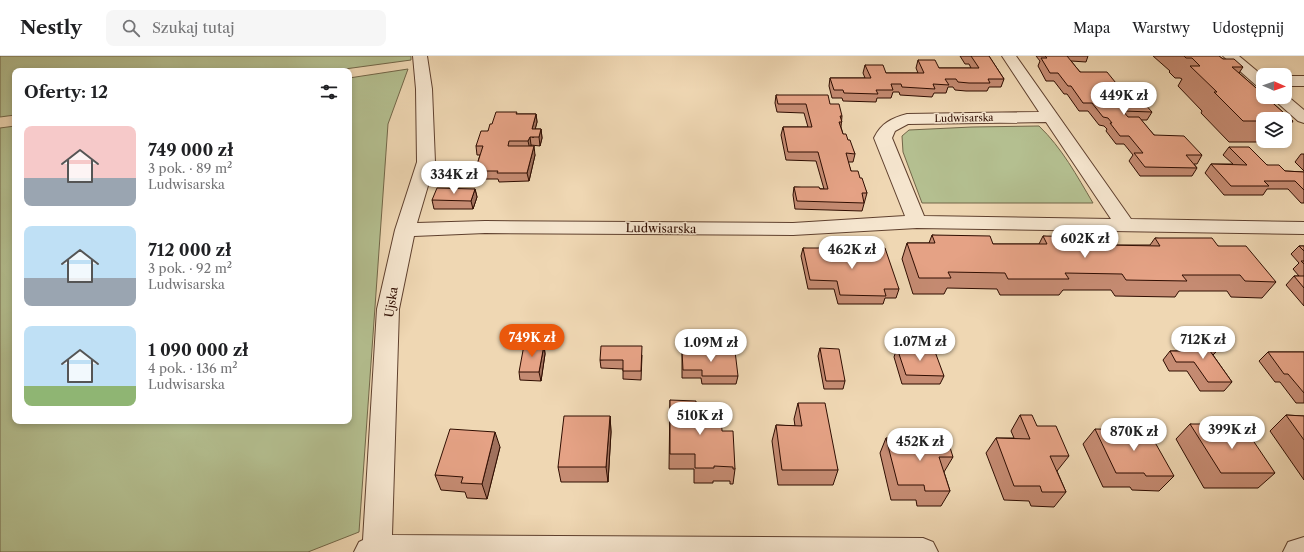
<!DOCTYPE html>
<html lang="pl">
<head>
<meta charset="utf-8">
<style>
  :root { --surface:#fff; --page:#f6f6f6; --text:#202124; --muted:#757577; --line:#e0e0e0; --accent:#ea580c }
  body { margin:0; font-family:"Libre Caslon Text",serif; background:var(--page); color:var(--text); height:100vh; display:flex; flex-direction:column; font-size:15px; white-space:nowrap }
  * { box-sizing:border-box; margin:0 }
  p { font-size:13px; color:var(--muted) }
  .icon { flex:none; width:22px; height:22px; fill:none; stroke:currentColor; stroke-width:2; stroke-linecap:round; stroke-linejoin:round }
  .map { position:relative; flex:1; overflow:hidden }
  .drawer { position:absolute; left:12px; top:12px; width:340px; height:356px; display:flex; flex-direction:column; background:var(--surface); border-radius:8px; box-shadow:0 2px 6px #0003 }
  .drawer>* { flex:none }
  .needle { width:26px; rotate:92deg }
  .buttons { position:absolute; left:1256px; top:12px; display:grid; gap:8px }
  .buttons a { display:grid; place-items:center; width:36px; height:36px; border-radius:8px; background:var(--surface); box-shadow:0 2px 6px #0003; font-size:20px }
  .price { position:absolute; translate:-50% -34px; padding:0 9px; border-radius:14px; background:#fff; color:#222; font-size:13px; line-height:26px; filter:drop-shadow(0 1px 2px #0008) }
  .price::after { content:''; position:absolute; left:50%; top:24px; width:12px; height:9px; margin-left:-6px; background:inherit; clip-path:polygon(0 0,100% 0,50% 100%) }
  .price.current { background:var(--accent); color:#fff }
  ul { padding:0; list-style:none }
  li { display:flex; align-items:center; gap:12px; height:100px; padding:0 12px }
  li span { display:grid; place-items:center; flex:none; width:112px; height:80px; border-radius:8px; color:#555 }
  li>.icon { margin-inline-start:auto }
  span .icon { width:48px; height:48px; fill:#fffc; stroke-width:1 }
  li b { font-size:17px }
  h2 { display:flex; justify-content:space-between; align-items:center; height:48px; padding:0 12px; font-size:17px }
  header { display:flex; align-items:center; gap:24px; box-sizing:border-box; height:56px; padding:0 20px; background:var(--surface); border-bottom:1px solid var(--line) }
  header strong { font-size:19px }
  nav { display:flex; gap:22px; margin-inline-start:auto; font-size:14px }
  .search { width:280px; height:36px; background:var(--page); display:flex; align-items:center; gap:10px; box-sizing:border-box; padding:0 14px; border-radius:8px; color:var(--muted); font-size:15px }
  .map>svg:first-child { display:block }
</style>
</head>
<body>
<header>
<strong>Nestly</strong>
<div class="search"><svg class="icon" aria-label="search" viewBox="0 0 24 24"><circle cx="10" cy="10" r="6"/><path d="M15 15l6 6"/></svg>Szukaj tutaj</div>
<nav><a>Mapa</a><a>Warstwy</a><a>Udostępnij</a></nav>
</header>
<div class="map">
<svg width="1304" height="496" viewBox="0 0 1304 496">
  <rect width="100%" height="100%" fill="#efd7b3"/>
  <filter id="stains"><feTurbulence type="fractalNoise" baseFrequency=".005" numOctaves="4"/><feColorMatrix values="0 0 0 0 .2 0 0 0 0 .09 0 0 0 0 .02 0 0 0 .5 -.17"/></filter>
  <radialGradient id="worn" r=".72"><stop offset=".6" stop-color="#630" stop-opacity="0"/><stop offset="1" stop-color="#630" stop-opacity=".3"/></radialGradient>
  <!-- green -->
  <g fill="#b4bf90" stroke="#726648">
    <polygon points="0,0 411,0 411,4 330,15 15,15 15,59 0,61"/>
    <polygon points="408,13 388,68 359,476 308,496 0,496 0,72 15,70 15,365 349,365 349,22"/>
    <path d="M1039,70C1062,92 1077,120 1093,147H922L903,96L902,80L909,74L972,71Z"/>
  </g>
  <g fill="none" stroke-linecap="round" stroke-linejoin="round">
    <defs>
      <g id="street">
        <path d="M413,0H427L432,33L435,106L417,167L485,165L793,167L905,160L874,82C881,67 892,62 907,58L1039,56L1002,0H1016L1131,163L1304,166V178L917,172L793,179L485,177L414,180L399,253L392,479L923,482L933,486L938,496H354L359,486L363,484L377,253L395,174L417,106L416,33ZM1046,66L1111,163L924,160L892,82L895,75L908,68Z"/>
        <polygon points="1223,0 1239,0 1263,20 1263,33 1258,31"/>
        <rect x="1285" y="20" width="19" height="10"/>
        <polygon points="1285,38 1304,54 1304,67 1298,65 1271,41 1285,41"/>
        <polygon points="1304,481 1304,496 1283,496 1288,486"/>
      </g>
    </defs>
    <!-- street casing -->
    <use href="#street" stroke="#5f402e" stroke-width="2"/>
    <!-- street -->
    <use href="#street" fill="#f5e5ce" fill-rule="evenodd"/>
  </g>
  <!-- wall -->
  <g fill="#c58b72" stroke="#2f0d01">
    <polygon points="960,0 989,0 1004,23 1001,31 989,31 987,35 966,35 955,34 953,31 948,31 946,37 934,37 932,41 900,39 899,36 893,36 891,42 877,42 876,46 843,45 842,42 832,42 829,30 830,22 865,22 863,17 865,9 886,17 918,17 916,12 918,4 939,12 971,12 969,8 965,8"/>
    <polygon points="1036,0 1088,0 1086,6 1071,5 1080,16 1120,32 1116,40 1109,39 1115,46 1152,56 1147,64 1141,64 1154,79 1202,99 1197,108 1194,108 1197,112 1192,120 1140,120 1129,105 1133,99 1124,88 1116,88 1106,75 1107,73 1104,70 1099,69 1088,55 1079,55 1067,38 1064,38 1054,25 1046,25 1038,10 1040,5"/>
    <polygon points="1153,0 1219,0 1223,3 1243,11 1239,17 1293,65 1285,77 1285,63 1263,63 1263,85 1279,85 1278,86 1229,86 1201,57 1202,55 1178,30 1182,23 1180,22 1175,22 1169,16 1170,15"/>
    <polygon points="776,39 830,48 842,60 841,71 843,78 848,84 855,98 853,106 848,106 851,115 860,122 867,137 862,155 795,153 793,139 794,131 824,133 816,105 786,104 781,79 783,71 808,71 804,57 777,56 775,47"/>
    <polygon points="517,58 536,58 537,66 535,73 541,73 542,82 540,90 531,89 531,90 535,99 529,125 499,126 498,123 477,123 475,115 480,99 477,99 476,90 488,75 492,68"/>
    <polygon points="1229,91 1267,109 1285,115 1304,116 1304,147 1301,147 1288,133 1267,133 1263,139 1224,139 1205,117 1211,108 1233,108 1223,99"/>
    <polygon points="1301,98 1304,98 1304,115 1295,106"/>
    <polygon points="475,133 477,141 473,153 434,153 432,144"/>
    <polygon points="932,179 993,188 1039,188 1043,180 1105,189 1150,189 1155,182 1218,190 1276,226 1262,242 1231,241 1227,235 1179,235 1175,241 1115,240 1111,234 1063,234 1059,239 1000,239 997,233 947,232 944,238 913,238 902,203 907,187 929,187"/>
    <polygon points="1299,190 1304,190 1304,250 1286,229 1294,220 1299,220 1293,213 1299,207 1291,198"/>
    <polygon points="803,192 850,199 864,199 866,192 899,233 896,242 885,242 883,248 838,248 834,233 808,233 801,200"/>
    <polygon points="1185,283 1216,296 1213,299 1232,326 1224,335 1200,335 1187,315 1169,315 1163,304 1170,295 1181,295 1178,291"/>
    <polygon points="544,289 545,298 541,325 520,324 519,316"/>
    <polygon points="820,292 845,325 843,333 824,333 818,300"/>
    <polygon points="897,292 944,320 940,328 902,328 894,301"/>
    <polygon points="682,295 738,320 736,328 702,328 701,322 682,322"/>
    <polygon points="1268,296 1304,296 1304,347 1296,347 1280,326 1275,326 1259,305"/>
    <polygon points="642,299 641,324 623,323 623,313 601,312 600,304"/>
    <polygon points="670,344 696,356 722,375 735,413 733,428 730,428 730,425 713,425 713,427 694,427 694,413 669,413"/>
    <polygon points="798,347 838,414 833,429 778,429 772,385 776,369 795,370 794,363"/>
    <polygon points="1020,359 1037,370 1069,400 1057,415 1066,436 1054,451 1031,450 1029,445 1004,444 986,397 996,382 1014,382 1011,375"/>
    <polygon points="1286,359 1304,360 1304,424 1270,375"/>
    <polygon points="610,360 611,376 608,426 561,426 558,411"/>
    <polygon points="1190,368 1233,377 1275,417 1258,432 1204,432 1176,383"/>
    <polygon points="1095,373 1174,420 1159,435 1132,434 1130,431 1103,431 1083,388"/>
    <polygon points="886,382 953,401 944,416 950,435 941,450 917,450 916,444 891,444 880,397"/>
    <polygon points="500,391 487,443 467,442 465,436 441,434 435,419"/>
  </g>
  <!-- shaded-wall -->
  <g fill="#a0715d" stroke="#2f0d01">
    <polygon points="536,58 537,66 533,82 532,73"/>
    <polygon points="541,73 542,82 540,90 539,81"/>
    <polygon points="530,81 531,89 530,94 528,85"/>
    <polygon points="534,90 535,99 529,125 527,117"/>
    <polygon points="475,133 477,141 473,153 471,145"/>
    <polygon points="544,289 545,298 541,325 539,316"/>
    <polygon points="610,360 611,376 608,426 606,411"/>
    <polygon points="495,376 500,391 487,443 482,428"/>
  </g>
  <!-- building -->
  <g fill="#e5a285" stroke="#2f0d01">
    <polygon points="971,0 989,0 1004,23 988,23 990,27 969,27 958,26 956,23 945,23 949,29 933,28 935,33 902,31 901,28 891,28 893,34 876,34 878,38 844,37 843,34 834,34 830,22 871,22 865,9 883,9 886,17 924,17 918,4 935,4 939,12 979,12"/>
    <polygon points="1045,0 1067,0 1080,16 1107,16 1120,32 1102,31 1115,46 1143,46 1152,56 1123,55 1128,61 1139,61 1154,79 1184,80 1202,99 1186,99 1197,112 1145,111 1134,97 1143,97 1129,80 1120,80 1110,67 1112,67 1108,62 1103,61 1092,47 1083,47 1071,30 1068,30 1058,17 1050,17 1041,2 1047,2"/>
    <polygon points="1184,0 1219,0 1223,3 1234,3 1243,11 1232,11 1263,38 1263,41 1266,41 1293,65 1285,65 1285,63 1263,63 1263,65 1243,65 1214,36 1217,36 1190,10 1200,10 1192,2 1186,2"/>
    <polygon points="776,39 828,39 830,48 839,48 842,60 840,60 842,66 839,66 843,78 846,78 848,84 850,84 855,98 846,97 851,115 858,115 860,122 862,122 867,137 862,137 864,147 797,145 794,131 819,131 820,133 828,133 818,96 788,96 783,71 812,71 806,48 778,48"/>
    <polygon points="496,56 517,56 516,58 536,58 532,73 541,73 539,81 530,81 528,85 509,85 508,90 534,90 527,117 497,117 498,115 475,115 483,90 476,90 481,75 488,75 490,68 492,68"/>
    <polygon points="1229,91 1249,91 1267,109 1279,109 1285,115 1304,116 1304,134 1295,125 1264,125 1269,130 1231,130 1211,108 1247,109"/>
    <polygon points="437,132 475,133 471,145 432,144"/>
    <polygon points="932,179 990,180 993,188 1047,188 1043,180 1100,181 1105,189 1160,190 1155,182 1212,182 1218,190 1246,190 1276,226 1245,225 1240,219 1182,219 1187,225 1126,224 1122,218 1065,217 1069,223 1008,223 1005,217 948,216 951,222 919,222 907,187 935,187"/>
    <polygon points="1299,190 1304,190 1304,195"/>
    <polygon points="803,192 848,192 850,199 868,199 866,192 885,192 899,233 884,233 886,240 840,239 837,225 810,224"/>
    <polygon points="1301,205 1304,205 1304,208"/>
    <polygon points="1294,220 1304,220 1304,232"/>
    <polygon points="1185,283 1207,283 1216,296 1210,295 1232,326 1208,326 1194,306 1176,306 1170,295 1194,295"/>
    <polygon points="524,289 544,289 539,316 519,316"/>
    <polygon points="601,290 642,290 641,315 623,315 623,304 600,304"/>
    <polygon points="820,292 839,293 845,325 826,325"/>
    <polygon points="897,292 934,293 944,320 906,319"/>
    <polygon points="682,295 735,295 738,320 702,320 702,314 683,314"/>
    <polygon points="1268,296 1304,296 1304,337 1288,318 1284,318"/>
    <polygon points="670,344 696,345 696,356 721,356 722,375 733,375 735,413 733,413 733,411 714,410 714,412 695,412 695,398 670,398"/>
    <polygon points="798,347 825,347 838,414 782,414 776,369 802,370"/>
    <polygon points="1020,359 1032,359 1037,370 1056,370 1069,400 1050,400 1066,436 1042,436 1040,430 1014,430 996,382 1030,383"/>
    <polygon points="1286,359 1304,360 1304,384"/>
    <polygon points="564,360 610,360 606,411 558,411"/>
    <polygon points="1190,368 1228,368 1233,377 1248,377 1275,417 1221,417"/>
    <polygon points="450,373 495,376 482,428 461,427 463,421 435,419"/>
    <polygon points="1095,373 1148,374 1174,420 1146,420 1144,417 1116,417"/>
    <polygon points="886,382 947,382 953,401 939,401 950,435 925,435 924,429 898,429"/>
  </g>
  <g text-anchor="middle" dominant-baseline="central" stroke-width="3" stroke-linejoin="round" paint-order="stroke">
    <!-- far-street labels -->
    <g font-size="10" fill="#2f0d01" stroke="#f5e5ce">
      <text transform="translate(964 62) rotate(-1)">Ludwisarska</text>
    </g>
    <!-- street labels -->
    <g font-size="12" fill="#2f0d01" stroke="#f5e5ce">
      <text transform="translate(661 172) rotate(1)">Ludwisarska</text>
      <text transform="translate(391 246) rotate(-81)">Ujska</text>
    </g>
  </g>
  <rect width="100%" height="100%" filter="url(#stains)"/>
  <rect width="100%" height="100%" fill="url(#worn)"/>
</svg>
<div class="buttons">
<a><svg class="needle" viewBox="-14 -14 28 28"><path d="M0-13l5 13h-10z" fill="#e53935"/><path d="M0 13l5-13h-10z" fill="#757577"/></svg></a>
<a><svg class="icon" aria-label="layers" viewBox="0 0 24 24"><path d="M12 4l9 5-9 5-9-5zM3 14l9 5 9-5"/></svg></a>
</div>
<b class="price" style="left:1124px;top:60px">449K zł</b>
<b class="price" style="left:454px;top:139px">334K zł</b>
<b class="price" style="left:1085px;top:203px">602K zł</b>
<b class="price" style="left:852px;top:214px">462K zł</b>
<b class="price current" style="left:532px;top:302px">749K zł</b>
<b class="price" style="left:1203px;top:304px">712K zł</b>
<b class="price" style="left:920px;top:306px">1.07M zł</b>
<b class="price" style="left:711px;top:307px">1.09M zł</b>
<b class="price" style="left:700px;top:380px">510K zł</b>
<b class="price" style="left:1232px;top:394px">399K zł</b>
<b class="price" style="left:1134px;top:396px">870K zł</b>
<b class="price" style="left:920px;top:406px">452K zł</b>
<section class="drawer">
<h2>Oferty: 12<svg class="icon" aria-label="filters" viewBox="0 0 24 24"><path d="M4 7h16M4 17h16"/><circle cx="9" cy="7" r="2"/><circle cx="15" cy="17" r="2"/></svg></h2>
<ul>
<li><span style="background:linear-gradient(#f6c9c9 65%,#9aa5b1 0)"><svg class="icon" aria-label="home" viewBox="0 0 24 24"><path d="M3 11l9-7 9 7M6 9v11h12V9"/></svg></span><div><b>749 000 zł</b><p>3 pok. · 89 m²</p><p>Ludwisarska</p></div></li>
<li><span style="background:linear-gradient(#bfe0f5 65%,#9aa5b1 0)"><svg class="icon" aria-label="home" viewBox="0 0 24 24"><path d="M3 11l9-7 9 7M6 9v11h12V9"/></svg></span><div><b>712 000 zł</b><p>3 pok. · 92 m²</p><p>Ludwisarska</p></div></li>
<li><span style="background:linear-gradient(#bfe0f5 75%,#8fb573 0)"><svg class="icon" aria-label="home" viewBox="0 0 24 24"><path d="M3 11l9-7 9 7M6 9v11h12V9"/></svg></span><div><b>1 090 000 zł</b><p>4 pok. · 136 m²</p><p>Ludwisarska</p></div></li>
</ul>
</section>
</div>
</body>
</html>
